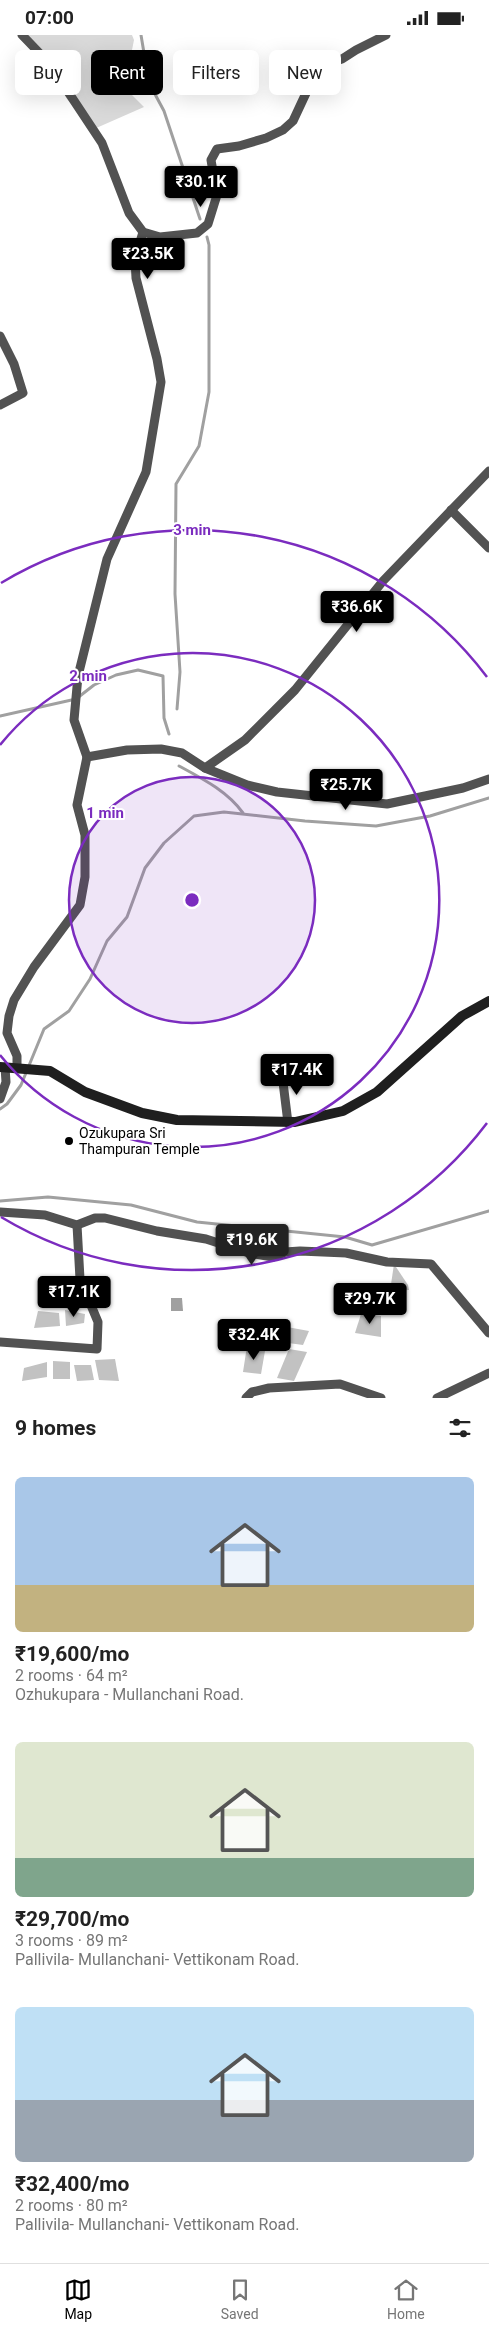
<!DOCTYPE html>
<html lang="en">
<head>
<meta charset="utf-8">
<style>
  :root { --surface:#fff; --page:#f6f6f6; --text:#222; --muted:#767676; --line:#e0e0e0; --accent:#000 }
  body { margin:0; font-family:Roboto,sans-serif; background:var(--page); color:var(--text); height:100vh; display:flex; flex-direction:column; font-size:19px; white-space:nowrap }
  * { box-sizing:border-box; margin:0 }
  p { font-size:16px; color:var(--muted) }
  .icon { flex:none; width:28px; height:28px; fill:none; stroke:currentColor; stroke-width:2; stroke-linecap:round; stroke-linejoin:round }
  .map { position:relative; height:1363px; overflow:hidden }
  .sheet { display:flex; flex-direction:column; background:var(--surface); flex:1 }
  .sheet>* { flex:none }
  .banner { position:absolute; left:15px; top:15px; width:460px; height:45px; display:flex; gap:10px }
  .price { position:absolute; translate:-50% -42px; padding:0 11px; border-radius:5px; background:var(--accent); color:#fff; font-size:16px; line-height:32px; filter:drop-shadow(0 1px 2px #0008) }
  .price::after { content:''; position:absolute; left:50%; top:30px; width:15px; height:11px; margin-left:-8px; background:inherit; clip-path:polygon(0 0,100% 0,50% 100%) }
  .price.on { background:#222; color:#fff }
  ul { padding:0; list-style:none }
  li { display:grid; align-content:center; gap:10px; height:265px; padding:0 15px }
  li span { display:grid; place-items:center; height:155px; border-radius:8px; color:#555 }
  li>.icon { margin-inline-start:auto }
  span .icon { width:90px; height:90px; fill:#fffc; stroke-width:1 }
  li b { font-size:21px }
  h2 { display:flex; justify-content:space-between; align-items:center; height:60px; padding:0 15px; font-size:21px }
  .chip { padding:0 18px; border-radius:8px; background:var(--surface); box-shadow:0 5px 20px #0002; font-size:18px; line-height:45px }
  .chip.on { background:var(--accent); color:#fff }
  .status { display:flex; justify-content:space-between; align-items:center; height:35px; padding:0 25px; background:var(--surface); direction:ltr }
  .status svg { height:14px; fill:currentColor }
  .tab-bar { display:flex; justify-content:space-around; align-items:center; height:70px; border-top:1px solid var(--line); background:var(--surface); font-size:14px; color:var(--muted) }
  .tab-bar a { display:grid; justify-items:center; gap:2px }
  .tab-bar .on { color:var(--accent) }
  .map>svg:first-child { display:block }
</style>
</head>
<body>
<div class="status"><b>07:00</b><svg viewBox="0 0 49 12"><path d="M0 12V9h3v3zM5 12V6h3v6zM10 12V3h3v9zM15 12V0h3v12zM26 1h20v11H26zM47 4h2v5h-2z"/></svg></div>
<div class="map">
<svg width="489" height="1363" viewBox="0 0 489 1363">
  <rect width="100%" height="100%" fill="#fff"/>
  <!-- green -->
  <polygon fill="#d9d9d9" points="17,0 132,0 134,5 130,25 132,60 144,72 94,94 67,64 50,36"/>
  <!-- water -->
  <polygon fill="#a0a0a0" points="171,1263 182,1263 183,1276 171,1276"/>
  <g fill="none" stroke-linecap="round" stroke-linejoin="round">
    <!-- stream -->
    <g stroke="#a0a0a0" stroke-width="3">
      <polyline points="141,0 149,48 164,76 200,184"/>
      <polyline points="177,674 180,637 175,559 176,449 199,411 209,357 209,210 207,202"/>
      <polyline points="0,681 76,664 94,650 116,640 138,635 163,641 164,683 169,699"/>
      <path d="M179,731C203,744 227,756 243,778"/>
      <polyline points="0,1074 7,1069 21,1050 44,994 69,976 90,944 107,906 127,882 145,833 164,808 194,781 224,777 305,786 376,791 430,781 489,763"/>
      <polyline points="0,1166 48,1162 131,1170 197,1187 345,1202 372,1210 489,1176"/>
    </g>
  </g>
  <!-- building -->
  <g fill="#c2c2c2">
    <polygon points="394,1229 408,1250 409,1255 390,1256"/>
    <polygon points="65,1275 85,1279 84,1288 66,1291"/>
    <polygon points="38,1276 59,1278 60,1291 34,1293"/>
    <polygon points="361,1279 381,1281 381,1302 355,1298"/>
    <polygon points="287,1292 309,1296 303,1310 281,1307"/>
    <polygon points="247,1311 265,1316 261,1339 243,1337"/>
    <polygon points="289,1314 307,1317 294,1346 277,1343"/>
    <polygon points="115,1324 119,1346 99,1345 95,1325"/>
    <polygon points="53,1326 70,1327 70,1344 53,1344"/>
    <polygon points="47,1327 47,1342 22,1346 24,1333"/>
    <polygon points="74,1330 91,1330 94,1345 77,1346"/>
  </g>
  <g fill="none" stroke-linecap="round" stroke-linejoin="round">
    <!-- minor -->
    <g stroke="#525252" stroke-width="9">
      <polyline points="22,0 49,28 102,108 129,178 143,197 160,202 197,198 208,189 217,160 211,125 217,114 239,111 266,103 283,95 293,86 314,41 321,31 342,24 356,15 386,0"/>
      <polyline points="0,301 14,329 23,358 0,370"/>
      <polyline points="451,475 489,513"/>
      <polyline points="87,722 74,685 78,641 107,524 146,437 161,347 157,324 136,243 135,224 143,197"/>
      <polyline points="205,733 245,705 295,655 383,546 489,436"/>
      <polyline points="17,1033 17,1021 7,998 9,981 14,965 34,932 80,870 85,842 85,800 77,770 87,722 127,715 161,714 182,718 205,733 247,750 277,757 387,769 463,753 489,744"/>
      <polyline points="282,1039 288,1088"/>
      <polyline points="0,1064 6,1047 5,1032"/>
      <polyline points="0,1177 45,1180 77,1190 95,1183 105,1183 157,1196 206,1204 249,1218 273,1222 285,1217 300,1216 346,1218 387,1227 431,1229 489,1298"/>
      <polyline points="0,1307 97,1314 98,1287 80,1244 77,1190"/>
      <polyline points="246,1363 252,1357 269,1353 340,1349 381,1363"/>
      <polyline points="437,1363 489,1338"/>
    </g>
    <!-- secondary -->
    <polyline stroke="#1f1f1f" stroke-width="10" points="0,1032 50,1036 85,1057 142,1078 177,1085 295,1087 343,1076 377,1057 462,981 489,966"/>
  </g>
  <!-- distance rings -->
  <circle cx="192" cy="865" r="123" fill="#7b2cbf" fill-opacity=".12"/>
  <g fill="none" stroke="#7b2cbf" stroke-width="2.5">
    <circle cx="192" cy="865" r="123"/>
    <path d="M0 710A247 247 0 1 1 0 1020"/>
    <path d="M487 1088A370 370 0 0 1 1 1182M1 548A370 370 0 0 1 487 642"/>
  </g>
  <!-- markers -->
  <circle fill="#000" stroke="#fff" stroke-width="2" cx="69" cy="1106" r="5"/>
  <g text-anchor="middle" dominant-baseline="central" stroke-width="4" stroke-linejoin="round" paint-order="stroke">
    <!-- poi labels -->
    <g font-size="14" fill="#000" stroke="#fff" text-anchor="start">
      <text x="79" y="1098">Ozukupara Sri<tspan x="79" dy="16">Thampuran Temple</tspan></text>
    </g>
  </g>
  <circle cx="192" cy="865" r="8" fill="#7b2cbf" stroke="#fff" stroke-width="2.5"/>
  <g font-size="15" text-anchor="middle" font-weight="bold" fill="#7b2cbf" stroke="#fff" stroke-width="4" stroke-linejoin="round" paint-order="stroke">
    <text x="192" y="500">3 min</text>
    <text x="88" y="646">2 min</text>
    <text x="105" y="783">1 min</text>
  </g>
</svg>
<b class="price" style="left:201px;top:173px">₹30.1K</b>
<b class="price" style="left:148px;top:245px">₹23.5K</b>
<b class="price" style="left:357px;top:598px">₹36.6K</b>
<b class="price" style="left:346px;top:776px">₹25.7K</b>
<b class="price" style="left:297px;top:1061px">₹17.4K</b>
<b class="price on" style="left:252px;top:1231px">₹19.6K</b>
<b class="price" style="left:74px;top:1283px">₹17.1K</b>
<b class="price" style="left:370px;top:1290px">₹29.7K</b>
<b class="price" style="left:254px;top:1326px">₹32.4K</b>
<div class="banner">
<a class="chip">Buy</a>
<a class="chip on">Rent</a>
<a class="chip">Filters</a>
<a class="chip">New</a>
</div>
</div>
<section class="sheet">
<h2>9 homes<svg class="icon" aria-label="filters" viewBox="0 0 24 24"><path d="M4 7h16M4 17h16"/><circle cx="9" cy="7" r="2"/><circle cx="15" cy="17" r="2"/></svg></h2>
<ul>
<li><span style="background:linear-gradient(#a9c7e8 70%,#c2b280 0)"><svg class="icon" aria-label="home" viewBox="0 0 24 24"><path d="M3 11l9-7 9 7M6 9v11h12V9"/></svg></span><div><b>₹19,600/mo</b><p>2 rooms · 64 m²</p><p>Ozhukupara - Mullanchani Road.</p></div></li>
<li><span style="background:linear-gradient(#dfe7d0 75%,#7fa58c 0)"><svg class="icon" aria-label="home" viewBox="0 0 24 24"><path d="M3 11l9-7 9 7M6 9v11h12V9"/></svg></span><div><b>₹29,700/mo</b><p>3 rooms · 89 m²</p><p>Pallivila- Mullanchani- Vettikonam Road.</p></div></li>
<li><span style="background:linear-gradient(#bfe0f5 60%,#9aa5b1 0)"><svg class="icon" aria-label="home" viewBox="0 0 24 24"><path d="M3 11l9-7 9 7M6 9v11h12V9"/></svg></span><div><b>₹32,400/mo</b><p>2 rooms · 80 m²</p><p>Pallivila- Mullanchani- Vettikonam Road.</p></div></li>
</ul>
</section>
<nav class="tab-bar">
<a class="on"><svg class="icon" aria-label="map" viewBox="0 0 24 24"><path d="M3 6l6-2 6 2 6-2v14l-6 2-6-2-6 2zM9 4v14M15 6v14"/></svg>Map</a>
<a><svg class="icon" aria-label="saved" viewBox="0 0 24 24"><path d="M7 4h10v16l-5-4-5 4z"/></svg>Saved</a>
<a><svg class="icon" aria-label="home" viewBox="0 0 24 24"><path d="M3 11l9-7 9 7M6 9v11h12V9"/></svg>Home</a>
</nav>
</body>
</html>
